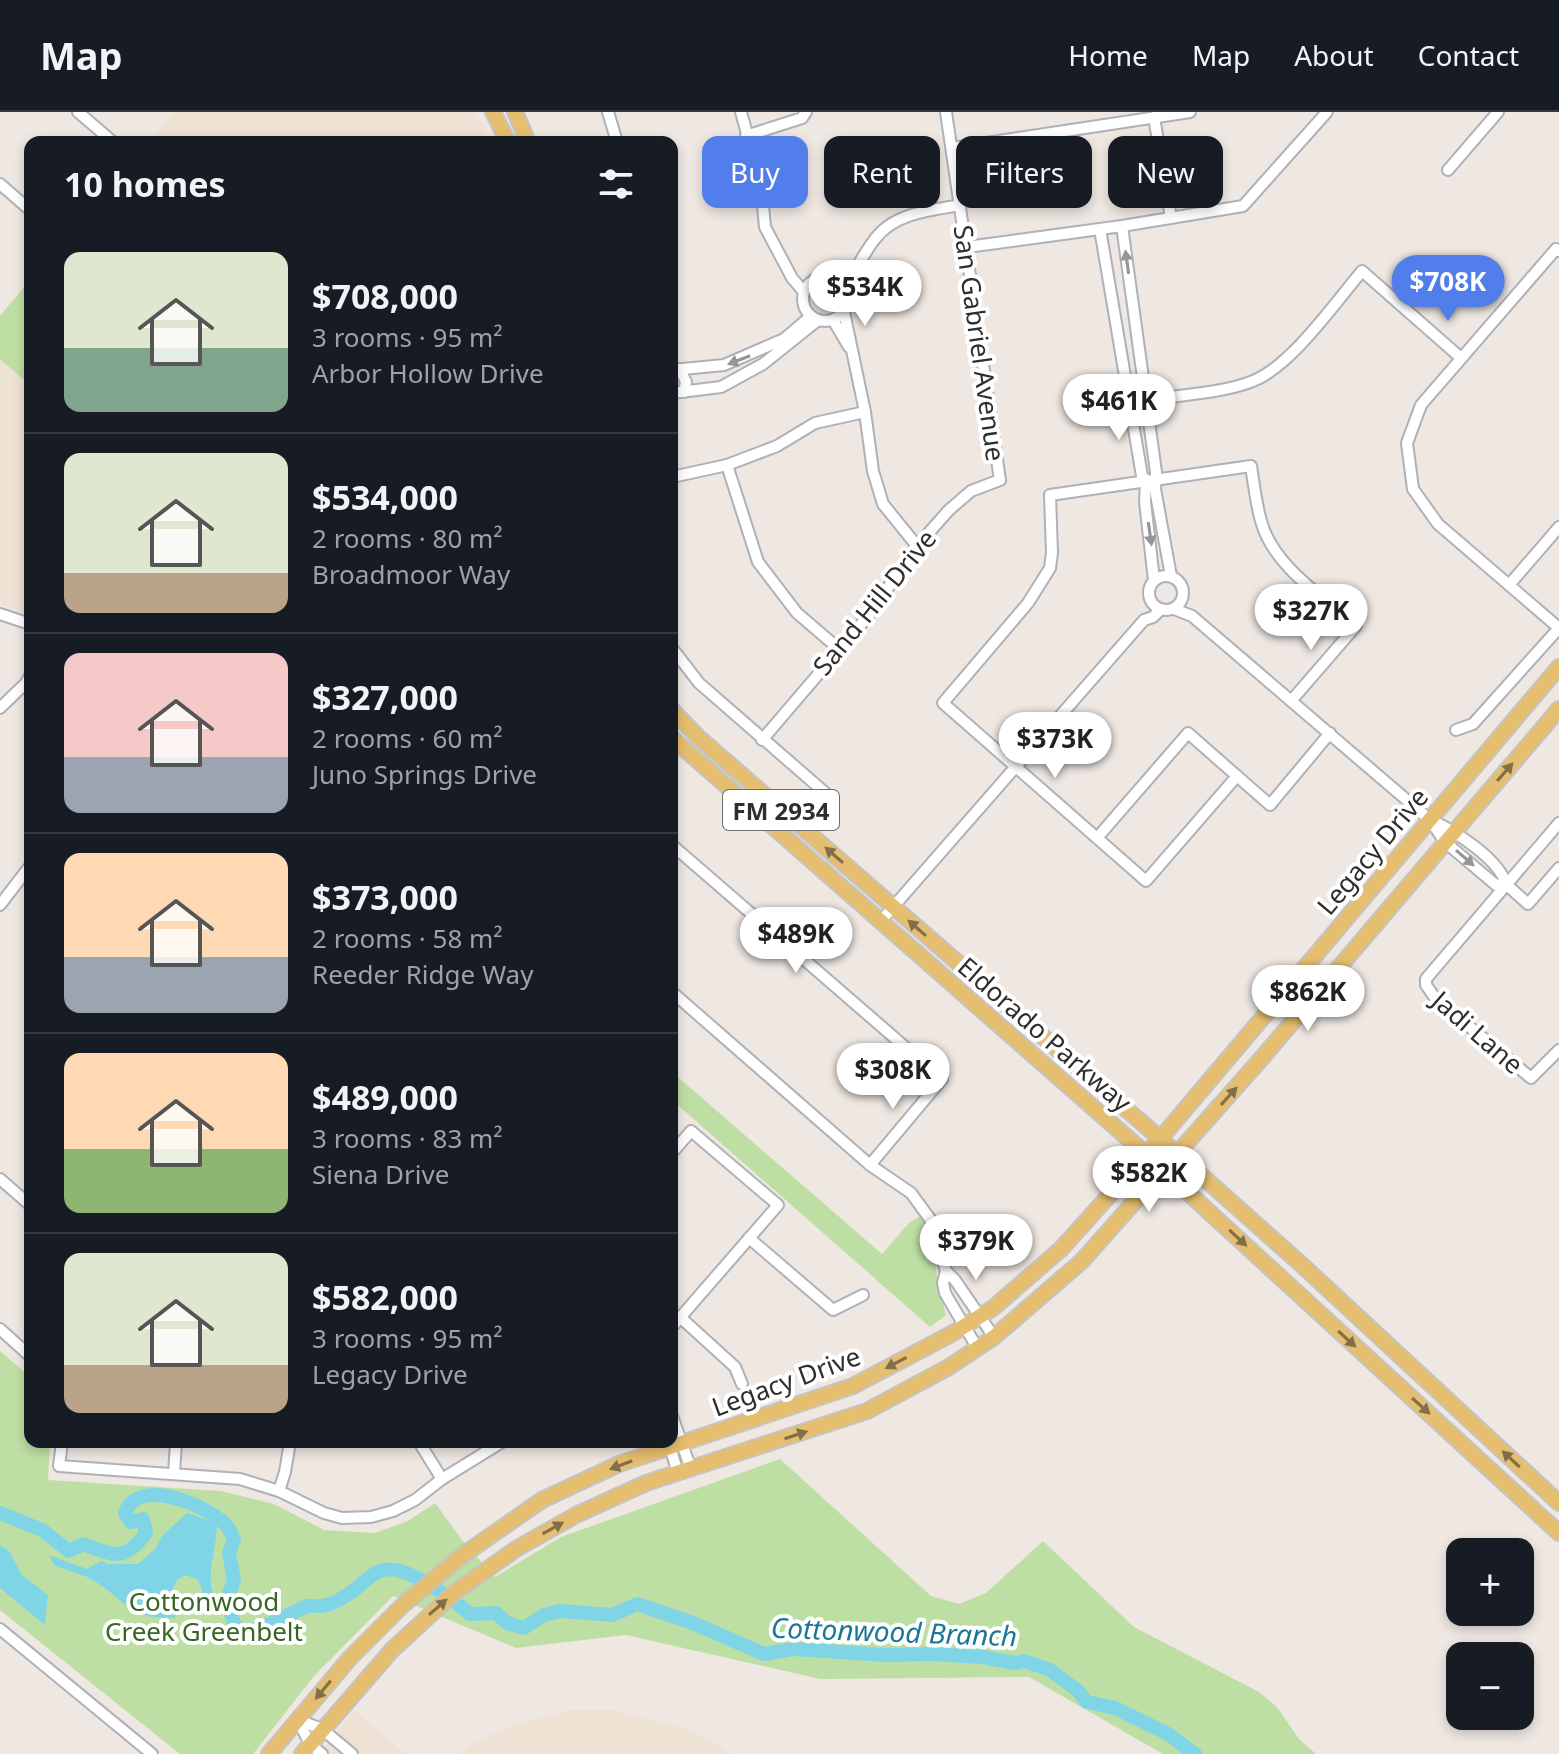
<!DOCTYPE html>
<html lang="en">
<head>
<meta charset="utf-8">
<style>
  :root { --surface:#171b24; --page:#20242c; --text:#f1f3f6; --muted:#9ea1a6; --line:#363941; --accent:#527eeb }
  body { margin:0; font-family:"Noto Sans",sans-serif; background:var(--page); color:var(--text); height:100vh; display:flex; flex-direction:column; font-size:30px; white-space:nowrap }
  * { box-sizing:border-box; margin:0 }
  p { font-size:26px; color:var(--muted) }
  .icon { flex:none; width:44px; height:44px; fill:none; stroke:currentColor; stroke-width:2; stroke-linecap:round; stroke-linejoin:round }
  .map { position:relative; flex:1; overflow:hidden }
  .side { position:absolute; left:24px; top:24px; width:654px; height:1312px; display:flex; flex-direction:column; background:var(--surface); border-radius:16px; box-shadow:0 4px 12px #0003 }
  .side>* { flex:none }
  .top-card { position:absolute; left:702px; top:24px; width:736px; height:72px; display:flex; gap:16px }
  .buttons { position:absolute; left:1446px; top:1426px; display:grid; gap:16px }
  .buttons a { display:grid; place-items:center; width:88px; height:88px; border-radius:16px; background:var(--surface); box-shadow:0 4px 12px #0003; font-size:40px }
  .price { position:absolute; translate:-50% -68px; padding:0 18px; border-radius:28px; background:#fff; color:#222; font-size:26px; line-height:52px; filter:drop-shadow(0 2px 4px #0008) }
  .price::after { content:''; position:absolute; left:50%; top:48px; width:24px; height:18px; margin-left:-12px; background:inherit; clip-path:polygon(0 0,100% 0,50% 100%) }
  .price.selected { background:var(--accent); color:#fff }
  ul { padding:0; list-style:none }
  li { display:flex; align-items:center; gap:24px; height:200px; padding:0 40px }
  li+li { border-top:2px solid var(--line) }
  li span { display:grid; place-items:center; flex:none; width:224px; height:160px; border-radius:16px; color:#555 }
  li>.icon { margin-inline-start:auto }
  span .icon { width:96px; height:96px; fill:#fffc; stroke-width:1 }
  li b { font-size:34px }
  h2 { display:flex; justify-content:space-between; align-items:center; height:96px; padding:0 40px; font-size:34px }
  .pill { padding:0 28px; border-radius:16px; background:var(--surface); box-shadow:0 4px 12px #0003; font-size:28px; line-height:72px }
  .pill.selected { background:var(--accent); color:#fff }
  header { display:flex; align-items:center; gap:48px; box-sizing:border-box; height:112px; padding:0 40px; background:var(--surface); border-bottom:2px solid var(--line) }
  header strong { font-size:38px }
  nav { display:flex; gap:44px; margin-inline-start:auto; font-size:28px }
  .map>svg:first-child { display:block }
</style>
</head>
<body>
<header>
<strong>Map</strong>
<nav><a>Home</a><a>Map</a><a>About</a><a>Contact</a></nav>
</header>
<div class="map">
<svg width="1559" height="1642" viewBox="0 0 1559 1642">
  <rect width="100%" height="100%" fill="#eee7e2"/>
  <!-- education -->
  <g fill="#ede2d3">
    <polygon points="174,0 476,0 492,30 148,30"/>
    <polygon points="0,247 30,273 30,502 5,495 0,490"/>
    <polygon points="570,1598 612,1598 677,1614 708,1627 731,1642 459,1642 468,1634 514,1613"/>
    <polygon points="355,1599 406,1642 320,1642"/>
  </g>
  <!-- green -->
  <g fill="#bedfa4">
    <polygon points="30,168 30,273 0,247 0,204"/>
    <polygon points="672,960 882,1142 909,1111 921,1104 933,1129 938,1173 946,1203 930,1215 672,988"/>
    <polygon points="0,1239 30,1265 30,1330 50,1330 48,1368 221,1379 274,1392 324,1418 375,1421 408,1409 435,1391 462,1428 495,1465 561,1425 780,1347 931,1484 959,1492 986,1481 1043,1429 1134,1515 1259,1580 1277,1595 1299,1627 1316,1642 1163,1642 1029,1565 820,1567 626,1523 516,1536 393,1484 314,1564 253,1642 180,1642 0,1498"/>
  </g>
  <!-- water -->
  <g fill="#7fd4e5">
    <path d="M187,1401L217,1411C217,1435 206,1460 213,1482L208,1491L202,1486V1476L197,1467L185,1463L177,1468L169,1484L179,1501L174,1506C128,1507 129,1491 96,1470C85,1462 68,1459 55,1454L49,1443L87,1457L101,1449L108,1452H138L155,1437L162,1424Z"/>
    <polygon points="0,1433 9,1439 22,1463 48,1483 45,1513 0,1476"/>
  </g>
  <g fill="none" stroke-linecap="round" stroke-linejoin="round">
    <!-- river -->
    <g stroke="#7fd4e5" stroke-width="14">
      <path d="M0,1401L42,1418L69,1439L83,1432C115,1444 125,1450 146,1421L143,1407L131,1410L125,1401C138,1364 205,1393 224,1411C229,1415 231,1422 234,1427L229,1441L234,1468L227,1488L235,1514L245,1519L261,1516L307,1494H313"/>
      <path d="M319,1494C332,1494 348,1483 358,1475C364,1470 371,1463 378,1460C401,1447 452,1487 470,1502L496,1501L507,1511L524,1516L544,1503L560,1499L613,1503L637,1492L693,1511L764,1542L794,1537L885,1543L933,1542L982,1545L1015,1551L1024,1549L1050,1558L1077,1578L1087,1590L1115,1596L1168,1622L1195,1642"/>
    </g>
    <defs>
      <g id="minor">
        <polyline points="78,0 113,30"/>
        <polyline points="608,0 617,30"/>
        <polyline points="741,0 761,73 765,115 792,166 804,180"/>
        <polyline points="1154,5 1171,106"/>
        <polyline points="746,24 802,6 806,0"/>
        <polyline points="952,36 1190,0"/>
        <polyline points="1448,58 1498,0"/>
        <polyline points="0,72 30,98"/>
        <polyline points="1122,114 1156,360 1155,377 1171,464"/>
        <polyline points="1100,117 1142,364 1146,368 1145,390 1154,468"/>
        <polyline points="967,135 1122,114 1243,94 1327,0"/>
        <circle cx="825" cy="187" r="22"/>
        <path d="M844,175C856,159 863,142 875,127C894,101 931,98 961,93"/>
        <polyline points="844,200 865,300 873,359 883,392 917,434"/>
        <polyline points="833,208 849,235"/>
        <polyline points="680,257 686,270 684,280"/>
        <polyline points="672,258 724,253 784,227 811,204"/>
        <polyline points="672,281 721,275 763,252 818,208"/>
        <path d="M1130,291C1167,283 1219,283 1253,269C1291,254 1335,191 1362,159L1461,246"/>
        <polyline points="727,353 758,450 797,501 839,537"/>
        <polyline points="672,365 727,353 777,334 815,311 865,300"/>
        <circle cx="1166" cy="481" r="17"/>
        <polyline points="1509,473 1559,415"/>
        <polyline points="1174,497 1192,504 1430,708 1445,730 1496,773 1506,772"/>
        <polyline points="0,502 30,512"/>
        <polyline points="672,536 699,571 830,685"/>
        <polyline points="0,596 26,571 30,564"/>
        <polyline points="1456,618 1473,612 1559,516 1438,412 1413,377 1407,331 1421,293 1556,137 1559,139"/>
        <polyline points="762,628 869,503 917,434 949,398 971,379 1000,368 946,0"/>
        <path d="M1237,664L1146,769L943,591L1028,491L1050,456L1052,441L1050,383L1251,354C1254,372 1256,392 1261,409C1273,454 1323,485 1356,514L1291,589"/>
        <path d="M1431,708C1455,719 1499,747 1506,772"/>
        <polyline points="1559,711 1431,861 1426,867 1426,873 1435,886 1531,966 1559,938"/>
        <polyline points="1097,726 1188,621 1270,693 1330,621"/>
        <polyline points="672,733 942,967 870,1053"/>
        <polyline points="1506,772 1528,792 1559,756"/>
        <polyline points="0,793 30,754"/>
        <polyline points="880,810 1144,508 1153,505 1161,497"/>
        <polyline points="672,880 870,1053 911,1081 930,1107 946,1159 943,1171 945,1181 978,1237"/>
        <polyline points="672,1041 691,1019 778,1093 672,1215"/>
        <polyline points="0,1067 30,1093"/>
        <polyline points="749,1126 833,1198 863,1183"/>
        <polyline points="946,1159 955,1168 994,1225"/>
        <polyline points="680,1205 735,1255 742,1272"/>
        <polyline points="0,1217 30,1244"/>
        <polyline points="672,1304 691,1357"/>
        <polyline points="62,1330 59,1354 240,1367 279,1379 324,1401 342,1406 371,1405 393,1399 415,1388 442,1367 502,1330"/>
        <polyline points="419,1330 442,1367"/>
        <polyline points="669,1332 678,1361"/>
        <polyline points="174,1362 176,1330"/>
        <polyline points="279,1379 285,1360 290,1330"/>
        <polyline points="0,1517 152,1642"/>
        <polyline points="298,1608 322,1617 352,1642"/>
        <polyline points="298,1608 310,1632 322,1642"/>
      </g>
      <g id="major">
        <polyline points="493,0 508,30"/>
        <polyline points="515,0 528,30"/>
        <polyline points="672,598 698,625 1148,1016 1303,1154 1559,1391"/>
        <polyline points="672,626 1147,1043 1559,1421"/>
        <polyline points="269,1642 350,1546 404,1492 463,1443 542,1388 619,1352 853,1274 955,1220 993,1196 1061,1137 1160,1027 1559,555"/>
        <polyline points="302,1642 392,1538 454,1481 516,1437 576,1403 646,1371 867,1299 949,1255 994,1225 1082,1149 1261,947 1559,597"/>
      </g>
    </defs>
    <!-- minor casing -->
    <use href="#minor" stroke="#aeb1b8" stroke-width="14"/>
    <!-- major casing -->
    <use href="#major" stroke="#c4c4c4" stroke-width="18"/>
    <!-- minor -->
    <use href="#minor" stroke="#fff" stroke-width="10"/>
    <!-- major -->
    <use href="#major" stroke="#e6be6f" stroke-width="14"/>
  </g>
  <!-- one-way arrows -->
  <defs><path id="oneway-solid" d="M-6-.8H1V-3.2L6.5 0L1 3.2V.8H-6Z" transform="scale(2)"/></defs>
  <g fill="#969696">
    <use href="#oneway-solid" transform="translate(1127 150) rotate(-98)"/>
    <use href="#oneway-solid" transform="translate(739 248) rotate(159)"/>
    <use href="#oneway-solid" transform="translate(1150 422) rotate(82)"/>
    <use href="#oneway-solid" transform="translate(1465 746) rotate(41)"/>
  </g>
  <g fill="#816f4b">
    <use href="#oneway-solid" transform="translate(1505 660) rotate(-49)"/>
    <use href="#oneway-solid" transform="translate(834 743) rotate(-139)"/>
    <use href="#oneway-solid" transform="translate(917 816) rotate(-139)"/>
    <use href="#oneway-solid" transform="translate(1229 984) rotate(-48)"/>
    <use href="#oneway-solid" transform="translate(1238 1126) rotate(43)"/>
    <use href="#oneway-solid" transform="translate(1347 1227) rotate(43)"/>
    <use href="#oneway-solid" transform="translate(896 1251) rotate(152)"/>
    <use href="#oneway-solid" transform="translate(1421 1294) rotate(42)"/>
    <use href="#oneway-solid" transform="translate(796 1323) rotate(-18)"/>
    <use href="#oneway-solid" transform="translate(1511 1347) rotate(-137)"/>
    <use href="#oneway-solid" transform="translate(621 1353) rotate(159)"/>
    <use href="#oneway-solid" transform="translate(553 1416) rotate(-29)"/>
    <use href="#oneway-solid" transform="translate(438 1495) rotate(-41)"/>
    <use href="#oneway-solid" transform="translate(323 1578) rotate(130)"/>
  </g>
  <g text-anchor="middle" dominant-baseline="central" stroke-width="8" stroke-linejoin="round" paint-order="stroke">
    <!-- shield labels -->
    <rect fill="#fff" stroke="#6d6d6d" stroke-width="2" x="723" y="678" width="116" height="40" rx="6"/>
    <g font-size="24" font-weight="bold" fill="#2e2e2e">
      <text x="781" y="698">FM 2934</text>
    </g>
    <!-- street labels -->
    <g font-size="26" fill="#2e2e2e" stroke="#fff">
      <text transform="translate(980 231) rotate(82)">San Gabriel Avenue</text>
      <text transform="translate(874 490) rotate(-51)">Sand Hill Drive</text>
      <text transform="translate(1372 739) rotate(-50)">Legacy Drive</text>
      <text transform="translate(1478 920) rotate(41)">Jadi Lane</text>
      <text transform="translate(1045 922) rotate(41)">Eldorado Parkway</text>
      <text transform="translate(786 1269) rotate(-20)">Legacy Drive</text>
    </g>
    <!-- park labels -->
    <g font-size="26" fill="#376622" stroke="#fff">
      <text x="204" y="1489">Cottonwood<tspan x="204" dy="30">Creek Greenbelt</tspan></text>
    </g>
    <!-- water labels -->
    <g font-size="28" font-style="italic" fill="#1a7796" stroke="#fff">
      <text transform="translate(894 1519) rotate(2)">Cottonwood Branch</text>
    </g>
  </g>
</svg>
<div class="buttons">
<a>+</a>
<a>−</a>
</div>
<b class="price selected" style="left:1448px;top:211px">$708K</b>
<b class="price" style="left:865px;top:216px">$534K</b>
<b class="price" style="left:1119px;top:330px">$461K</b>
<b class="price" style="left:1311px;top:540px">$327K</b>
<b class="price" style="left:1055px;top:668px">$373K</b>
<b class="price" style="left:796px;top:863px">$489K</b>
<b class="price" style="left:1308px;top:921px">$862K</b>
<b class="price" style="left:893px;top:999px">$308K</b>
<b class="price" style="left:1149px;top:1102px">$582K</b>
<b class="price" style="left:976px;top:1170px">$379K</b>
<div class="top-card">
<a class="pill selected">Buy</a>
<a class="pill">Rent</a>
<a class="pill">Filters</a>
<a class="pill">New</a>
</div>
<section class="side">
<h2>10 homes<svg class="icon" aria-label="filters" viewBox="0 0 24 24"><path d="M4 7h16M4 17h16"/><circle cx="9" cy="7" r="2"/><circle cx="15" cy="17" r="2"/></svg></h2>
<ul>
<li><span style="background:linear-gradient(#dfe7d0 60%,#7fa58c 0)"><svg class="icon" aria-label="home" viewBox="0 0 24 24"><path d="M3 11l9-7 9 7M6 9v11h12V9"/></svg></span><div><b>$708,000</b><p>3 rooms · 95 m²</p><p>Arbor Hollow Drive</p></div></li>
<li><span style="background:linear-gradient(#dfe7d0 75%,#b9a48a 0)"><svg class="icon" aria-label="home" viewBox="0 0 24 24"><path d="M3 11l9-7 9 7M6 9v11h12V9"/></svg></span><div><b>$534,000</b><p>2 rooms · 80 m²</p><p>Broadmoor Way</p></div></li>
<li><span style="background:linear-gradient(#f6c9c9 65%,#9aa5b1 0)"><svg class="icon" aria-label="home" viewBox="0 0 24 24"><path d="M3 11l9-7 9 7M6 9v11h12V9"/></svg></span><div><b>$327,000</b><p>2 rooms · 60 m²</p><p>Juno Springs Drive</p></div></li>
<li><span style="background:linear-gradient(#ffd9b3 65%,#9aa5b1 0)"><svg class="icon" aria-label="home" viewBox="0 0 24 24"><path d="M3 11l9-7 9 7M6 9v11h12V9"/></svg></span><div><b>$373,000</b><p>2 rooms · 58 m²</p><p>Reeder Ridge Way</p></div></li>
<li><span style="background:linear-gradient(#ffd9b3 60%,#8fb573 0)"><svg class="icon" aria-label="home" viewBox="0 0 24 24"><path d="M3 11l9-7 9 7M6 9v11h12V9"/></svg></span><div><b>$489,000</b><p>3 rooms · 83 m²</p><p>Siena Drive</p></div></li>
<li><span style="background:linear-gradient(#dfe7d0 70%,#b9a48a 0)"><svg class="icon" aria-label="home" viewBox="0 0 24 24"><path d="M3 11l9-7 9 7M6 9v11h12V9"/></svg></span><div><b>$582,000</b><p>3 rooms · 95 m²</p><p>Legacy Drive</p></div></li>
</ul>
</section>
</div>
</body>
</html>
